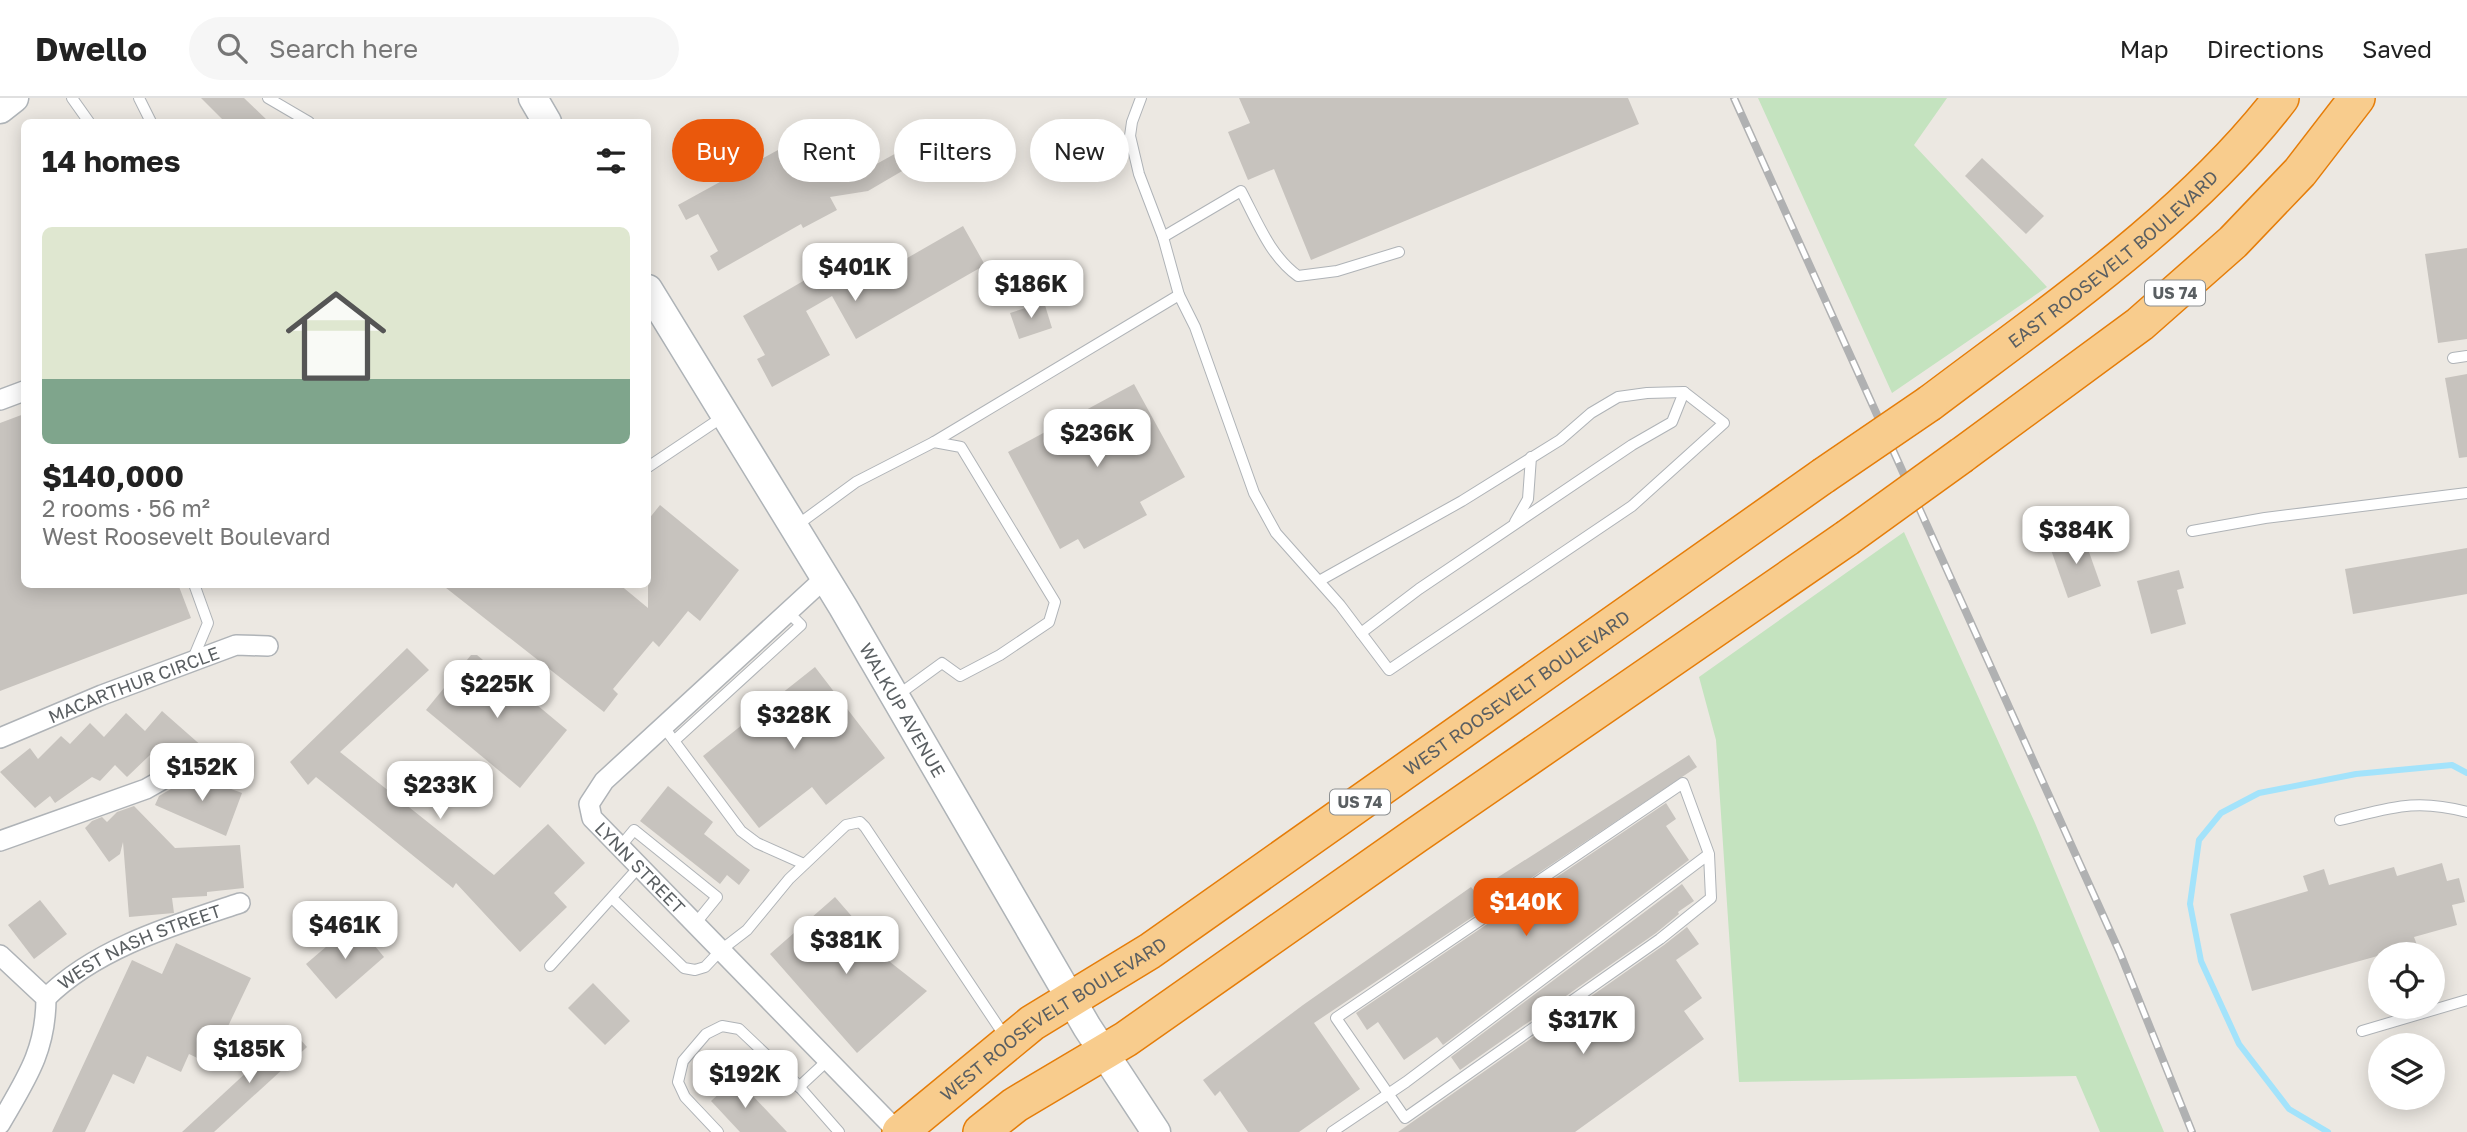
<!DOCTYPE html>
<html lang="en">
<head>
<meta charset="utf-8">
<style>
  :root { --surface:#fff; --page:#f6f6f6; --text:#222; --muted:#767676; --line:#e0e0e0; --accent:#ea580c }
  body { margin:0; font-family:"Golos Text",sans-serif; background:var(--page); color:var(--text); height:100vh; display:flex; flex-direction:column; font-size:26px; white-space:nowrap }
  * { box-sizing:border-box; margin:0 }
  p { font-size:23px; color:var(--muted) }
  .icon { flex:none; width:38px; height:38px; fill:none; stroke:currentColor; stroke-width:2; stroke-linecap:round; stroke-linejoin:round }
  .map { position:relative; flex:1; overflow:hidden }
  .sheet { position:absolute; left:21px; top:21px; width:630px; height:469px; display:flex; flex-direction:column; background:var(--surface); border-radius:10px; box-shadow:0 4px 18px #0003 }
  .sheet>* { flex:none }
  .top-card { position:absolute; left:672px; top:21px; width:665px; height:63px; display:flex; gap:14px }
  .fabs { position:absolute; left:2368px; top:844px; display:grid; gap:14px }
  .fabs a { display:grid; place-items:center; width:77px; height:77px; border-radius:50%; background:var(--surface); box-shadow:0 4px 18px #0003; font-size:35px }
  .price { position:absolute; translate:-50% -60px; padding:0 16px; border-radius:14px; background:#fff; color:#222; font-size:23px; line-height:46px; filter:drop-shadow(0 2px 4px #0008) }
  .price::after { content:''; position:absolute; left:50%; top:42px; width:21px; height:16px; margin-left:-10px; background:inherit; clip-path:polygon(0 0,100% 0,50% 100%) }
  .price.selected { background:var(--accent); color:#fff }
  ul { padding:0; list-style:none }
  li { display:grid; align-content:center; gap:14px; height:371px; padding:0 21px }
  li+li { border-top:2px solid var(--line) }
  li span { display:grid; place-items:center; height:217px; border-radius:10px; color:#555 }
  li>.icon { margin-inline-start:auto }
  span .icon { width:126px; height:126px; fill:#fffc; stroke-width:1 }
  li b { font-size:30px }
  h2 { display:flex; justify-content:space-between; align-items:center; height:84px; padding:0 21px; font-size:30px }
  .tag { padding:0 24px; border-radius:32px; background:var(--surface); box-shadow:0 4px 18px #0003; font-size:24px; line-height:63px }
  .tag.selected { background:var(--accent); color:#fff }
  header { display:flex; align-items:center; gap:42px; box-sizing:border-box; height:98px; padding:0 35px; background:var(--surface); border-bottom:2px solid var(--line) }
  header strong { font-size:33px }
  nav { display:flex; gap:38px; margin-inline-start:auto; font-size:24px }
  .search { width:490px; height:63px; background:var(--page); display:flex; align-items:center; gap:18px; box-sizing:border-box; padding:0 24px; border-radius:38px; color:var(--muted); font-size:26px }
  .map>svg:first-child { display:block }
</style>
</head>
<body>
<header>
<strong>Dwello</strong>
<div class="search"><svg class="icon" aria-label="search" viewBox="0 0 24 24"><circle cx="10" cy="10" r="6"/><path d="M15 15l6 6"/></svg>Search here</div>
<nav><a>Map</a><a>Directions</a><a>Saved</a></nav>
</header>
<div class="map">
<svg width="2467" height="1034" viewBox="0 0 2467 1034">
  <rect width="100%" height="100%" fill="#ece8e2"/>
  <!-- green -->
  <g fill="#c4e3bf">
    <polygon points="1758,0 1947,0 1914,47 2047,189 1892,295"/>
    <polygon points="1904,434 2035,725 2164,1034 2100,1034 2076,978 1739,984 1716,642 1699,579"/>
  </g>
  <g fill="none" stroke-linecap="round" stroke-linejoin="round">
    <!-- stream -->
    <polyline stroke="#a3e3fb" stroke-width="6" points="2328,1034 2289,1011 2239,946 2201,863 2190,806 2199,742 2221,715 2259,695 2356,676 2452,667 2467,675"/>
  </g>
  <!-- building -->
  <g fill="#c7c3be">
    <polygon points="201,0 244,0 269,24 225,24"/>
    <polygon points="1239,0 1628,0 1639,26 1311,162 1274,71 1248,82 1228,34 1250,25"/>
    <polygon points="798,41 820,81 862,74 900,53 909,69 868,93 830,99 837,112 803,130 801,126 718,173 710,158 718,153 698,116 686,122 678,107"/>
    <polygon points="1982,60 2044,118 2026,136 1965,78"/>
    <polygon points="963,128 985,167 856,241 832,198 806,213 830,257 772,289 757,261 765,257 743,218 817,175 821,183 843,170 855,190"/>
    <polygon points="2467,150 2467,241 2438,245 2425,156"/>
    <polygon points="1044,204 1052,230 1019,241 1010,215"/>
    <polygon points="2467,276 2467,359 2459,360 2445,280"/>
    <polygon points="1134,286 1185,379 1140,404 1147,417 1084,451 1078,441 1060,451 1008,354"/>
    <polygon points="24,316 24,486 178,486 191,520 0,593 0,325"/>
    <polygon points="660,407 739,472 700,523 688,513 659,549 653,543 613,591 618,596 604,614 441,486 619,486 648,510 648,422"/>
    <polygon points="2083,437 2101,488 2068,500 2050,449"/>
    <polygon points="2467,450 2467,496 2353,516 2345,471"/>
    <polygon points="2179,472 2184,490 2177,492 2186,526 2151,536 2137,483"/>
    <polygon points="407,550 429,572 340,654 494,777 548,726 585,765 554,795 567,809 520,854 456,785 453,790 316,679 308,687 290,664"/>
    <polygon points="471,557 477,557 567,632 520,690 426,612"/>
    <polygon points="815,569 885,660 826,707 812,689 759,730 703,658"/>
    <polygon points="162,613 204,650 187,670 183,664 177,662 163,668 151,656 127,679 115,667 100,683 92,679 55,705 50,698 35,710 0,674 30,650 38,661 61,638 70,646 90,625 104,639 126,615 145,633"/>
    <polygon points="1689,657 1697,669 1314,925 1360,991 1299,1034 1248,1034 1220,993 1215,998 1203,982 1303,907 1471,789 1475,794"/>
    <polygon points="188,675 242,695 226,738 155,707 159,698 183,684"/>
    <polygon points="668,688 713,724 704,736 750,772 739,787 727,777 720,786 640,723"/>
    <polygon points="1666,705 1676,721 1666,728 1689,762 1443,947 1437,939 1404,962 1378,924 1367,932 1356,915"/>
    <polygon points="134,708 175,750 240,747 244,790 207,794 207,798 172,800 174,815 129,819 123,744 120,756 109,764 85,730 92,723 102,719 107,724 117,714"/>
    <polygon points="2442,765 2447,783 2459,780 2465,804 2452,807 2457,827 2414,839 2417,847 2252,893 2230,816 2308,793 2303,778 2324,771 2329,787 2394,769 2397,778"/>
    <polygon points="1682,786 1694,803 1678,814 1679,816 1656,835 1460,972 1451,959"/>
    <polygon points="835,799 868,837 862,842 927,893 857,955 770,856"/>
    <polygon points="40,802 67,836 34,861 8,827"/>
    <polygon points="355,824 384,859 336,901 306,866"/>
    <polygon points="1687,829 1699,846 1676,862 1702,900 1684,913 1704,941 1575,1034 1398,1034 1664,847"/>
    <polygon points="176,845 251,880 210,966 189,956 181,974 147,958 134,986 113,976 85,1034 52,1034 132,862 162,876"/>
    <polygon points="593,885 630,923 605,947 568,910"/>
    <polygon points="292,932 307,949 214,1034 182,1034"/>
    <polygon points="736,980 787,1034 740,1034 711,1003"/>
  </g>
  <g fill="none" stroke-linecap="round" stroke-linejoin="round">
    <defs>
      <g id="lane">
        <polyline points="72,0 89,24"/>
        <polyline points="139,0 151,24"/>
        <polyline points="268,0 309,24"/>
        <path d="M1163,139L1241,93C1257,123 1270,158 1298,178L1337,173L1399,154"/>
        <polyline points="1179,197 1195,229 1254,395 1276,435 1340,507 1389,572 1632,408 1724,325 1684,294 1647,295 1618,299 1591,315 1560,342 1462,403 1319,483"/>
        <polyline points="2453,260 2467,258"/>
        <polyline points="934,344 1179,197 1163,139 1139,76 1130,38 1132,24 1141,0"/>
        <polyline points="648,369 724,318"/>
        <polyline points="1515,424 1528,401 1531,359"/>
        <polyline points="796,428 856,384 934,344 961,349 1055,504 1049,524 1000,557 960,578 942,565 898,597"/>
        <polyline points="2192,433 2265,420 2467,395"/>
        <polyline points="1361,535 1419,491 1632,347 1672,324 1684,294"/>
        <polyline points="192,563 208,525 194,486"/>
        <polyline points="663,628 741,733 757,745 804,766"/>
        <polyline points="674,643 801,527 788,514"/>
        <path d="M2340,722C2391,710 2415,700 2467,714"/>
        <polyline points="620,749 634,732 717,799 695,826"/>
        <polyline points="612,800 684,870 695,872 705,869 721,852 747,832 789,781 846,727 860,724 865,729 1006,940"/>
        <polyline points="550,868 639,769"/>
        <polyline points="2362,933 2467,902"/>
        <polyline points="799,989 828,962"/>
        <polyline points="718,1034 685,999 678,984 683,963 706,936 722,928 739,931 796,985 839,1034"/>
        <polyline points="1332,1034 1406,984 1709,756 1683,685 1336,920 1405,1020 1660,841 1711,800 1709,756"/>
      </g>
      <g id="street">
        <polyline points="0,302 24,293"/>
        <path id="s1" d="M825,480L604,683L589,706L592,720L898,1034"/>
        <path id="s2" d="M0,640L102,597L236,547L268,548"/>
        <polyline points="0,743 146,691 176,674"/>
        <path d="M0,857L46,900C46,953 26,981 0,1026"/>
        <path id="s3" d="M46,900C96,850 174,827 240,805"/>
      </g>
      <g id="secondary">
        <polyline points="533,0 547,24"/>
        <polyline points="0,11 14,0"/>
        <path id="s4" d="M648,191L843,509L1087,929L1156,1034"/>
      </g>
      <g id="highway">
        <path id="s5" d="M1930,305C2049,215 2190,119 2281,0"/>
        <polyline points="1962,357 2140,226 2233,144 2300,74 2357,0"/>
        <path id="s6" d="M900,1034L1032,925L1150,853L1823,378"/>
        <polyline points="981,1034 1015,1007 1126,941 1415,738 1847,440"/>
      </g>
    </defs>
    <!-- lane casing -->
    <use href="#lane" stroke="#afb3b7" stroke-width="12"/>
    <!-- street casing -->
    <use href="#street" stroke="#afb3b7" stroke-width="22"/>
    <!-- secondary casing -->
    <use href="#secondary" stroke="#aeb3b7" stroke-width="31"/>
    <!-- highway casing -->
    <use href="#highway" stroke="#e57d09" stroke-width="38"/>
    <!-- lane -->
    <use href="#lane" stroke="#fff" stroke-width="10"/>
    <!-- street -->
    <use href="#street" stroke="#fff" stroke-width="19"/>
    <!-- secondary -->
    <use href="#secondary" stroke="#fff" stroke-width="28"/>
    <!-- highway -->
    <use href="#highway" stroke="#f8cc8d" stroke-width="35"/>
    <defs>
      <polyline id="rail" points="1734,0 2120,855 2192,1034"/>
    </defs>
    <!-- rail casing -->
    <use href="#rail" stroke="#b0b1b2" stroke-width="8"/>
    <!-- rail -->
    <use href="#rail" stroke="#fff" stroke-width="5" stroke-dasharray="16" stroke-linecap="butt"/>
    <defs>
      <g id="highway-bridge">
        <polyline points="1823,378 1930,305"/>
        <polyline points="1847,440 1962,357"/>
      </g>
    </defs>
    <!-- highway-bridge casing -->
    <use href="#highway-bridge" stroke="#e57d09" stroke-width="38" stroke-linecap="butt"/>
    <!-- highway-bridge -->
    <use href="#highway-bridge" stroke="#f8cc8d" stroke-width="35"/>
  </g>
  <g text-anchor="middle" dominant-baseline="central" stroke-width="5" stroke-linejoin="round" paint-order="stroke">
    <!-- shield labels -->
    <g fill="#fff" stroke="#8c8f91" stroke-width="2">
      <rect x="2145" y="182.5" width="60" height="25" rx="5"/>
      <rect x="1330" y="691.5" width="60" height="25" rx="5"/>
    </g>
    <g font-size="16" font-weight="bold" fill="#5a5f62">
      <text x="2175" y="195">US 74</text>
      <text x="1360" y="704">US 74</text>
    </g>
    <!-- street labels -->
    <g font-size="18" fill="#5a5f62" stroke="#fff">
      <text stroke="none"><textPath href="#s5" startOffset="233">EAST ROOSEVELT BOULEVARD</textPath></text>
      <text stroke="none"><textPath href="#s2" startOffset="144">MACARTHUR CIRCLE</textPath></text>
      <text stroke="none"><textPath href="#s6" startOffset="758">WEST ROOSEVELT BOULEVARD</textPath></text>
      <text stroke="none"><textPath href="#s4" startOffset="492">WALKUP AVENUE</textPath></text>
      <text stroke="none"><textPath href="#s1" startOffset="411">LYNN STREET</textPath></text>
      <text stroke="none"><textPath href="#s3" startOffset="108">WEST NASH STREET</textPath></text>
      <text stroke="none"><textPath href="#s6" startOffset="191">WEST ROOSEVELT BOULEVARD</textPath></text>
    </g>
  </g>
</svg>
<div class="fabs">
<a><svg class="icon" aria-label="locate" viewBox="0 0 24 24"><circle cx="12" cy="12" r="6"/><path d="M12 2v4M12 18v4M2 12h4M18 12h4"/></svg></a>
<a><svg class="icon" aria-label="layers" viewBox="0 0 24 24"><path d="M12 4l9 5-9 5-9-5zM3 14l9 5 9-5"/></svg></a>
</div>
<b class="price" style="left:855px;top:205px">$401K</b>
<b class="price" style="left:1031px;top:222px">$186K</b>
<b class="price" style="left:1097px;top:371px">$236K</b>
<b class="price" style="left:2076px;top:468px">$384K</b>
<b class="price" style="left:497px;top:622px">$225K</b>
<b class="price" style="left:794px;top:653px">$328K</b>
<b class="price" style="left:202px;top:705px">$152K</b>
<b class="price" style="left:440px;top:723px">$233K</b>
<b class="price selected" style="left:1526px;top:840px">$140K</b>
<b class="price" style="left:345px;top:863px">$461K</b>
<b class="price" style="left:846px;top:878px">$381K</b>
<b class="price" style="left:1583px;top:958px">$317K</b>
<b class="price" style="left:249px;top:987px">$185K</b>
<b class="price" style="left:745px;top:1012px">$192K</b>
<div class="top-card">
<a class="tag selected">Buy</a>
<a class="tag">Rent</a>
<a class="tag">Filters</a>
<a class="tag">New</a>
</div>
<section class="sheet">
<h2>14 homes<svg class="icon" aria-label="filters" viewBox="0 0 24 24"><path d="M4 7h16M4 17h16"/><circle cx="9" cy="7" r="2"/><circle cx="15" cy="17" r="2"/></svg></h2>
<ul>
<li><span style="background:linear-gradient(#dfe7d0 70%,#7fa58c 0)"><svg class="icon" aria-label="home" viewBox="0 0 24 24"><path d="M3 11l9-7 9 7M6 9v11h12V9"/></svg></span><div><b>$140,000</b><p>2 rooms · 56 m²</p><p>West Roosevelt Boulevard</p></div></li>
</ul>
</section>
</div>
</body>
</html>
